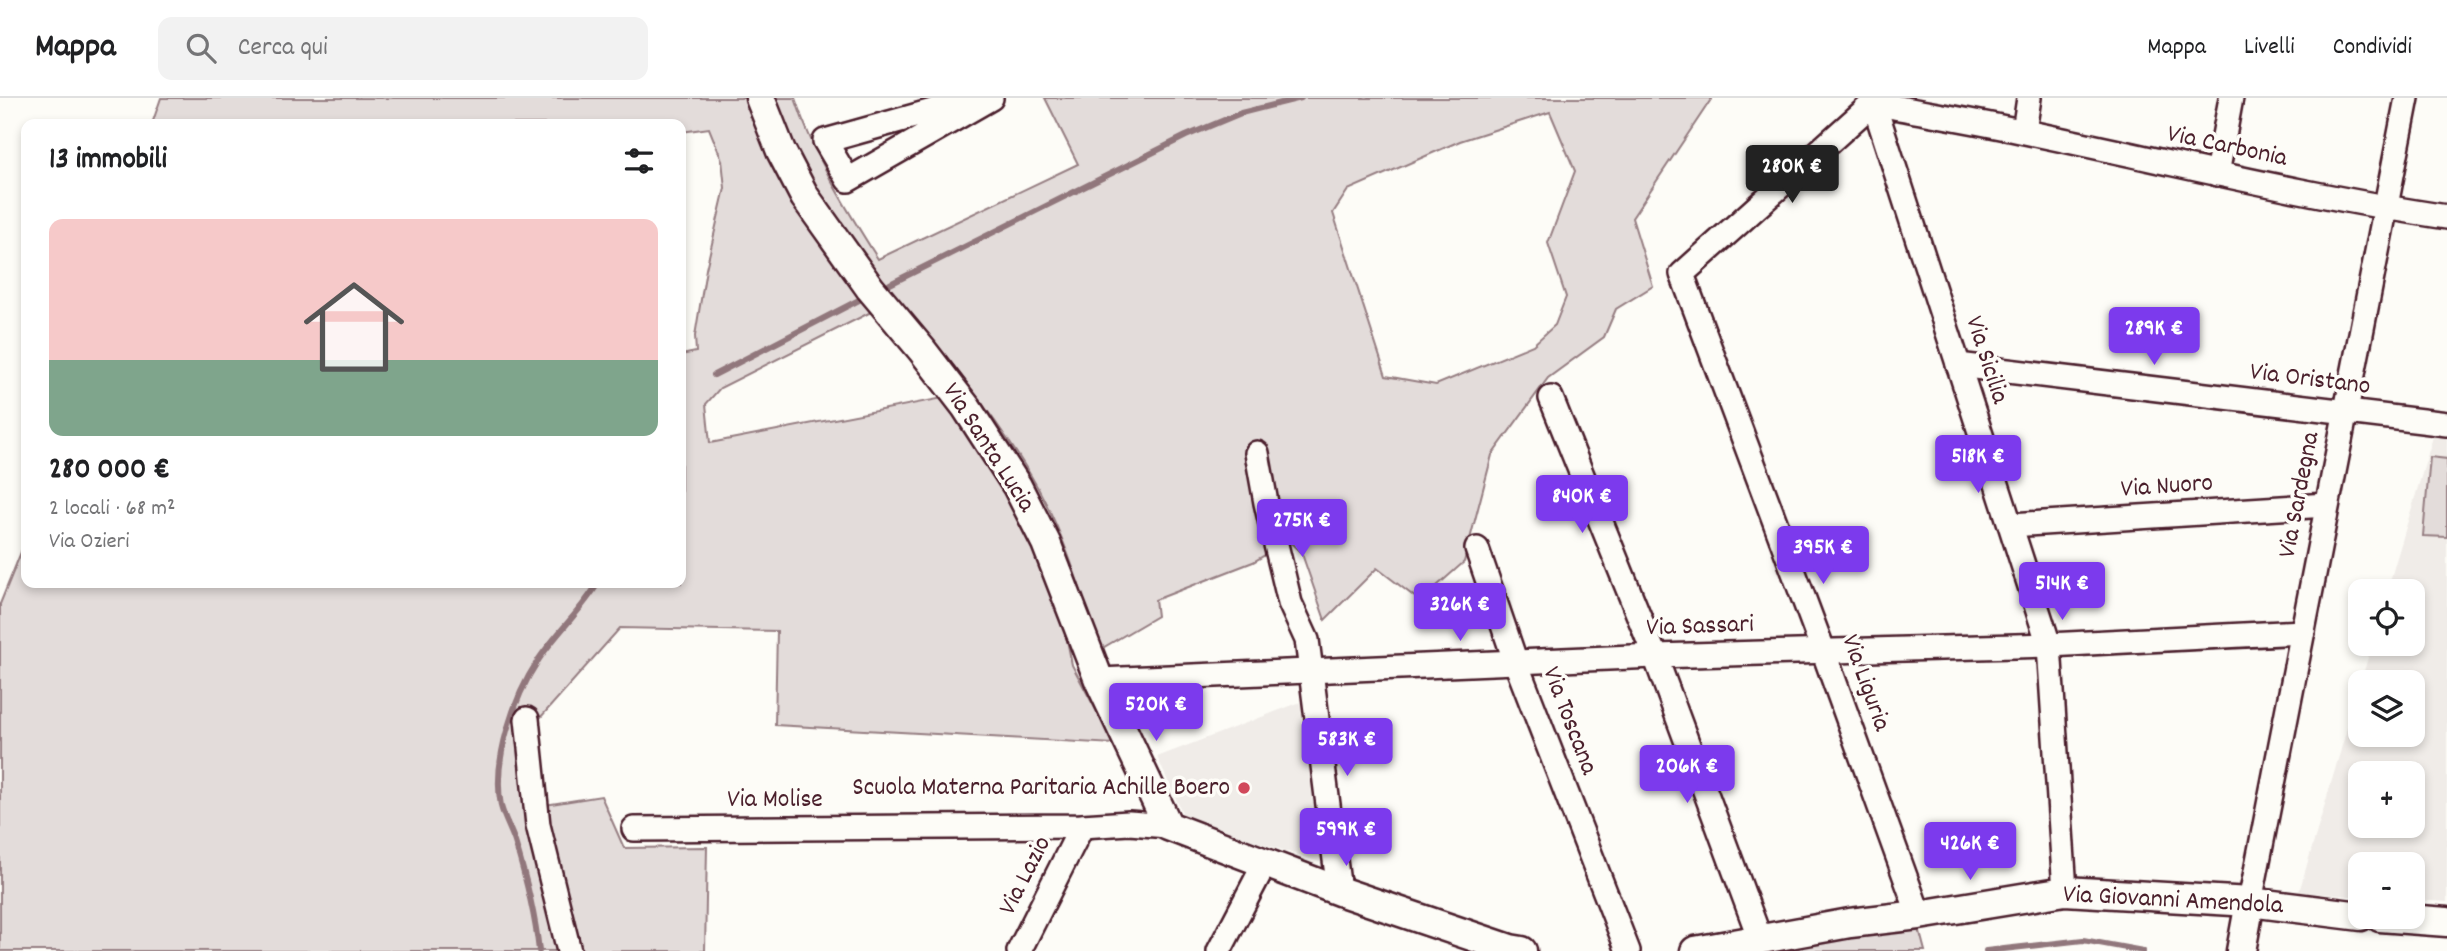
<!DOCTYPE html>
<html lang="it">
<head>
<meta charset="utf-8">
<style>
  :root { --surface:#fff; --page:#f2f2f2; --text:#202124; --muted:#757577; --line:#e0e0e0; --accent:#7c3aed }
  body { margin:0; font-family:Dekko,sans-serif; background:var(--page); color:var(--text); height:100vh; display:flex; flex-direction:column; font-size:26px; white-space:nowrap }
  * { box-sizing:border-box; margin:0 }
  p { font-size:23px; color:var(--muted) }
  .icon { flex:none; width:38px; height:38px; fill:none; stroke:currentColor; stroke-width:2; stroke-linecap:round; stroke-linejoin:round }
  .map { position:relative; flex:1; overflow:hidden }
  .details { position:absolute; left:21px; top:21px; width:665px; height:469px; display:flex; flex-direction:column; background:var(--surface); border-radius:14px; box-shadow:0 4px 10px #0003 }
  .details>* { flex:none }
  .controls { position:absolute; left:2348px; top:481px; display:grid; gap:14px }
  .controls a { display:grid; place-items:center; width:77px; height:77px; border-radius:14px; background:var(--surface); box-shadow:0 4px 10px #0003; font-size:35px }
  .price { position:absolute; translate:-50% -60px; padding:0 16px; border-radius:7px; background:var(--accent); color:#fff; font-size:23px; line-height:46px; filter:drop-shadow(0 2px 4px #0008) }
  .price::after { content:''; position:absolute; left:50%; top:42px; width:21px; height:16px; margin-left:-10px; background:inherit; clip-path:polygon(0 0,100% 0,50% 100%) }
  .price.current { background:#222; color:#fff }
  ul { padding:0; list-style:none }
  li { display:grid; align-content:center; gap:14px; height:371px; padding:0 28px }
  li+li { border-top:2px solid var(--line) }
  li span { display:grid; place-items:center; height:217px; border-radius:14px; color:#555 }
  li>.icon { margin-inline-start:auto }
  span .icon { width:126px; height:126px; fill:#fffc; stroke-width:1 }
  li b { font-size:30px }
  h2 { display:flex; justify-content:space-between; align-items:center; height:84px; padding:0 28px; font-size:30px }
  header { display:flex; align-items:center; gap:42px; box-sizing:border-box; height:98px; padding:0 35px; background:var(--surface); border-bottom:2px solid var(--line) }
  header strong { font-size:33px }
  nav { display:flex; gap:38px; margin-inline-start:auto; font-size:24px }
  .search { width:490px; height:63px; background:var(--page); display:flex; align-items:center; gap:18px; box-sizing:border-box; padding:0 24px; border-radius:14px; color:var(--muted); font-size:26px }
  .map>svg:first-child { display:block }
</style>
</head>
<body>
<header>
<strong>Mappa</strong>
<div class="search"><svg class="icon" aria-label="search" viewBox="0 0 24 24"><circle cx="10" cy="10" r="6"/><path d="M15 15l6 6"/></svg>Cerca qui</div>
<nav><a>Mappa</a><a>Livelli</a><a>Condividi</a></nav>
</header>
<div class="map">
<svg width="2447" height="853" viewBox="0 0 2447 853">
  <rect width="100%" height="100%" fill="#fdfcf7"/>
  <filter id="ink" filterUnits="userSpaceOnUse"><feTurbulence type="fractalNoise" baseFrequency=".0143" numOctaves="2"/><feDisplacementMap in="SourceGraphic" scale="14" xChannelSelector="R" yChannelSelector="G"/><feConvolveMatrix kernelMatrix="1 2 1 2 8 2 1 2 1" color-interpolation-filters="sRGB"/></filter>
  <g filter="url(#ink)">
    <!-- built -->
    <g fill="#f0ece8" fill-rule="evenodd">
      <path d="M2435,332L2447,333V804L2413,802V766H2361V799L2299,794L2372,546H2413V494L2387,493ZM2361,584H2413V637H2361ZM2361,676H2413V728H2361Z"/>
      <polygon points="1306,602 1326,766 1185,721 1157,659"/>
    </g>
    <!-- green -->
    <g fill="#e3dcda" stroke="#967e82" stroke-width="2" fill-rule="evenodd">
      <polygon points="161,0 747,0 875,212 720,290 706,306 710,345 948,299 1010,405 1037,456 1064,527 1072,567 1114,646 775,627 777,533 620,530 533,628 521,626 517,636 526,710 601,698 624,750 707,749 705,853 0,853 0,506 26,442 26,485 681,485 681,257 696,254 695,238 706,171 725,90 722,62 709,30 681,34 681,26 152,26"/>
      <path d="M770,0H795C814,58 845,109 878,161L1078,66L1045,0H1712L1632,120L1653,188L1616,211L1604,239L1548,280L1492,357L1464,464L1420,503L1377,470L1325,522L1302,456L1289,443L1253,464L1155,502L1157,518L1099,552C1080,487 1060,422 1023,365C982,300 930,239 881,180C869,165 853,152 842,136C811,94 791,47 770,0ZM1550,14L1575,73L1548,145L1566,199L1555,227L1533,247L1436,287L1386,278L1333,115L1348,92L1460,43Z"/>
      <polygon points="2430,359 2447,361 2447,439 2423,438"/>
      <polygon points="1918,827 1925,853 1776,853"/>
    </g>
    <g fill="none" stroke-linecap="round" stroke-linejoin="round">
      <!-- stream -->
      <g stroke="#91777b" stroke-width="6">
        <polyline points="890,186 1186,38 1241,15 1301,0"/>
        <polyline points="714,277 859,202"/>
        <path d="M539,853C535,815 526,780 515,744C511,732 504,720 501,708C492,662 514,599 539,561C557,534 582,512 598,485"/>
        <polyline points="1986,853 2083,842 2143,853"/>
      </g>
      <defs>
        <g id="minor">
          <polyline points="979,0 825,43 848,82 991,0"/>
          <polyline points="1872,0 2049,547 2065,793"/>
          <polyline points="1873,5 1682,176 1823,552 1919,817"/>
          <path d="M1873,5C1924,15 1975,23 2025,34C2166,63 2305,98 2447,119"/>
          <polyline points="2024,33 2029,0"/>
          <polyline points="2217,76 2231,0"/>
          <polyline points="1958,267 2447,326"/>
          <polyline points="1551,300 1655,558 1760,841"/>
          <polyline points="1257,355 1266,405 1290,505 1307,542 1339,793"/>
          <polyline points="2011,427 2327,407"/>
          <polyline points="1477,451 1516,565 1628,853"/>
          <polyline points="1099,582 1655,558 2049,547 2303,534"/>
          <polyline points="527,621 538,727 569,853"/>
          <polyline points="634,731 1082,728 1129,725 1168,728"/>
          <polyline points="2250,804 2407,0"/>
          <polyline points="1019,853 1082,728"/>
          <polyline points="1219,853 1265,765"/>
        </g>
        <g id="tertiary">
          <polyline points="760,0 781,53 805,99 870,190 922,252 966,309 1017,388 1046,445 1099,582 1168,728 1339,793 1510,851 1522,853"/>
          <polyline points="2380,819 2447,824"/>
          <polyline points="1695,853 1850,825 1919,817 2065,793 2250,804 2361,818"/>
          <polyline points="2241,853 2250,804"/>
        </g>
      </defs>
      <!-- minor casing -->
      <use href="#minor" stroke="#4a1f2b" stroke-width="28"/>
      <!-- tertiary casing -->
      <use href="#tertiary" stroke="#4a1f2b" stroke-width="33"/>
      <!-- minor -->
      <use href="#minor" stroke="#fdfcf7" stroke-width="23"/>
      <!-- tertiary -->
      <use href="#tertiary" stroke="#fdfcf7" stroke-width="28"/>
    </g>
  </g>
  <!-- markers -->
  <circle fill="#d1495b" stroke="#fdfcf7" stroke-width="2.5" cx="1244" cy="690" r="7"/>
  <g text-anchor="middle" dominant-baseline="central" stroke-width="7" stroke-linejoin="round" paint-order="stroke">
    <!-- street labels -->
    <g font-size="26" fill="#4a1f2b" stroke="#fdfcf7">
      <text transform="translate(2227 49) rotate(12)">Via Carbonia</text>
      <text transform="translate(1986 262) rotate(72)">Via Sicilia</text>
      <text transform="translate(2310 282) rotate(7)">Via Oristano</text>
      <text transform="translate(988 350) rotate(57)">Via Santa Lucia</text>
      <text transform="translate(2167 389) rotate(-4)">Via Nuoro</text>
      <text transform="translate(2300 397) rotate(-79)">Via Sardegna</text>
      <text transform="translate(1700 529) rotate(-2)">Via Sassari</text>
      <text transform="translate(1865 585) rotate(70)">Via Liguria</text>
      <text transform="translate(1569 623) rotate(69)">Via Toscana</text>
      <text x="775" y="702">Via Molise</text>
      <text transform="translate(1026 778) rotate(-63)">Via Lazio</text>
      <text transform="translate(2173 803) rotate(3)">Via Giovanni Amendola</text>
    </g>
    <!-- poi labels -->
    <g font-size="26" fill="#4a1f2b" stroke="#fdfcf7" text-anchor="end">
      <text x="1230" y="690">Scuola Materna Paritaria Achille Boero</text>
    </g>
  </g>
</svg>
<div class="controls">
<a><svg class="icon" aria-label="locate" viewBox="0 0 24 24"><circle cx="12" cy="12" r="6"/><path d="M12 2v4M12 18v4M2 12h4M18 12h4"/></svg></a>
<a><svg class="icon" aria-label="layers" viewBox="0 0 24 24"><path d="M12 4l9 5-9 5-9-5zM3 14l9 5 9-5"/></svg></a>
<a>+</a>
<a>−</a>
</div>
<b class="price current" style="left:1792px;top:107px">280K €</b>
<b class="price" style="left:2154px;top:269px">289K €</b>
<b class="price" style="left:1978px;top:397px">518K €</b>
<b class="price" style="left:1582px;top:437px">840K €</b>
<b class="price" style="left:1302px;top:461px">275K €</b>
<b class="price" style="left:1823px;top:488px">395K €</b>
<b class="price" style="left:2062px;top:524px">514K €</b>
<b class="price" style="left:1460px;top:545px">326K €</b>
<b class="price" style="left:1156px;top:645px">520K €</b>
<b class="price" style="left:1347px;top:680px">583K €</b>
<b class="price" style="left:1687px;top:707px">206K €</b>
<b class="price" style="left:1346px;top:770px">599K €</b>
<b class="price" style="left:1970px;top:784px">426K €</b>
<section class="details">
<h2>13 immobili<svg class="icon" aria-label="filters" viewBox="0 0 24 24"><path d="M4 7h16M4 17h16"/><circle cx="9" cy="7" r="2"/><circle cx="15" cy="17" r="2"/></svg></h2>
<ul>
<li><span style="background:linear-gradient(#f6c9c9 65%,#7fa58c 0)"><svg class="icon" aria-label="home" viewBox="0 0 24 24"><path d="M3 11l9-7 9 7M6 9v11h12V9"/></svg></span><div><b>280 000 €</b><p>2 locali · 68 m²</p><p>Via Ozieri</p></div></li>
</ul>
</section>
</div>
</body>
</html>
